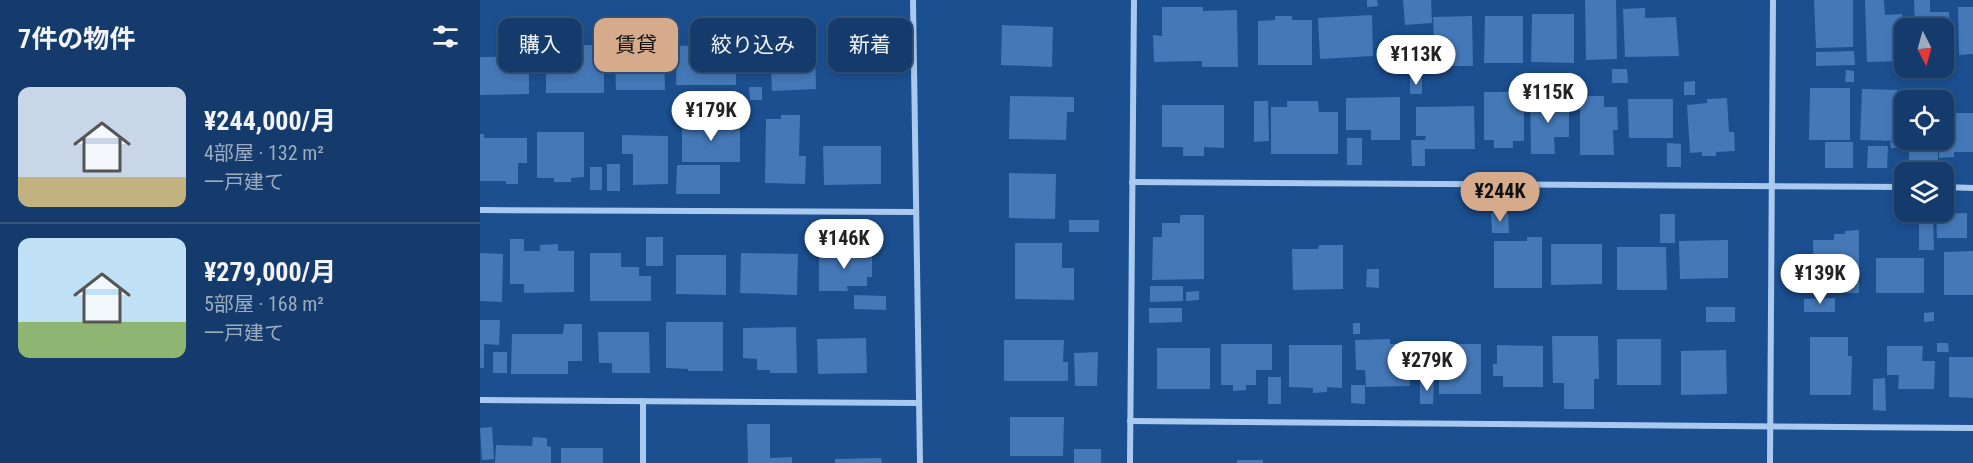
<!DOCTYPE html>
<html lang="ja">
<head>
<meta charset="utf-8">
<style>
  :root { --surface:#143b6b; --page:#214673; --text:#f1f3f6; --muted:#9dadc1; --line:#33557e; --accent:#d6ab8b }
  body { margin:0; font-family:"Roboto Condensed","Noto Sans JP",sans-serif; background:var(--page); color:var(--text); height:100vh; display:flex; flex-direction:column; font-size:22px; white-space:nowrap }
  * { box-sizing:border-box; margin:0 }
  p { font-size:20px; color:var(--muted) }
  .icon { flex:none; width:33px; height:33px; fill:none; stroke:currentColor; stroke-width:2; stroke-linecap:round; stroke-linejoin:round }
  .map { position:relative; flex:1; overflow:hidden }
  .drawer { display:flex; flex-direction:column; background:var(--surface); width:480px }
  .drawer>* { flex:none }
  .hud { position:absolute; left:18px; top:18px; width:570px; height:54px; display:flex; gap:12px }
  .needle { width:39px; rotate:174deg }
  .buttons { position:absolute; left:1414px; top:18px; display:grid; gap:12px }
  .buttons a { display:grid; place-items:center; width:60px; height:60px; border-radius:12px; background:var(--surface); box-shadow:0 3px 9px #0003,0 0 0 2px var(--line); font-size:30px }
  .price { position:absolute; translate:-50% -51px; padding:0 14px; border-radius:21px; background:#fff; color:#222; font-size:20px; line-height:39px; filter:drop-shadow(0 2px 3px #0008) }
  .price::after { content:''; position:absolute; left:50%; top:36px; width:18px; height:14px; margin-left:-9px; background:inherit; clip-path:polygon(0 0,100% 0,50% 100%) }
  .price.on { background:var(--accent); color:#111 }
  ul { padding:0; list-style:none }
  li { display:flex; align-items:center; gap:18px; height:150px; padding:0 18px }
  li+li { border-top:2px solid var(--line) }
  li span { display:grid; place-items:center; flex:none; width:168px; height:120px; border-radius:12px; color:#555 }
  li>.icon { margin-inline-start:auto }
  span .icon { width:72px; height:72px; fill:#fffc; stroke-width:1 }
  li b { font-size:26px }
  h2 { display:flex; justify-content:space-between; align-items:center; height:72px; padding:0 18px; font-size:26px }
  .tag { padding:0 21px; border-radius:12px; background:var(--surface); box-shadow:0 3px 9px #0003,0 0 0 2px var(--line); font-size:21px; line-height:54px }
  .tag.on { background:var(--accent); color:#111 }
  main { display:flex; flex:1; min-height:0 }
  .map>svg:first-child { display:block }
</style>
</head>
<body>
<main>
<section class="drawer">
<h2>7件の物件<svg class="icon" aria-label="filters" viewBox="0 0 24 24"><path d="M4 7h16M4 17h16"/><circle cx="9" cy="7" r="2"/><circle cx="15" cy="17" r="2"/></svg></h2>
<ul>
<li><span style="background:linear-gradient(#c9d6e8 75%,#c2b280 0)"><svg class="icon" aria-label="home" viewBox="0 0 24 24"><path d="M3 11l9-7 9 7M6 9v11h12V9"/></svg></span><div><b>¥244,000/月</b><p>4部屋 · 132 m²</p><p>一戸建て</p></div></li>
<li><span style="background:linear-gradient(#bfe0f5 70%,#8fb573 0)"><svg class="icon" aria-label="home" viewBox="0 0 24 24"><path d="M3 11l9-7 9 7M6 9v11h12V9"/></svg></span><div><b>¥279,000/月</b><p>5部屋 · 168 m²</p><p>一戸建て</p></div></li>
</ul>
</section>
<div class="map">
<svg width="1493" height="463" viewBox="0 0 1493 463">
  <rect width="100%" height="100%" fill="#1b4f8f"/>
  <!-- building -->
  <g fill="#4478b7">
    <polygon points="887,0 897,0 898,6 887,7"/>
    <polygon points="923,0 951,0 952,23 925,25"/>
    <polygon points="1105,0 1136,0 1137,59 1106,60"/>
    <polygon points="1334,0 1373,0 1373,47 1336,48"/>
    <polygon points="1385,0 1404,0 1405,15 1422,14 1424,61 1387,62"/>
    <polygon points="1434,0 1450,0 1450,12 1469,12 1471,62 1464,62 1464,28 1435,28"/>
    <polygon points="682,7 723,7 723,11 757,10 758,67 722,67 722,61 674,62 673,35 682,36"/>
    <polygon points="1478,7 1493,7 1493,54 1479,55"/>
    <polygon points="1165,8 1165,18 1196,17 1199,56 1145,57 1143,9"/>
    <polygon points="1052,14 1094,14 1094,63 1051,62"/>
    <polygon points="892,15 893,56 840,59 838,18"/>
    <polygon points="795,16 812,16 812,20 832,20 832,65 778,65 778,21 795,20"/>
    <polygon points="992,16 993,66 955,66 953,17"/>
    <polygon points="1005,16 1043,16 1043,63 1004,63"/>
    <polygon points="522,25 573,27 572,67 521,65"/>
    <polygon points="256,27 256,85 196,85 197,46 226,45 228,28"/>
    <polygon points="167,33 168,52 184,52 185,90 136,90 134,34"/>
    <polygon points="88,45 119,45 119,48 124,48 124,93 66,93 66,49 87,49"/>
    <polygon points="335,47 336,89 292,91 290,48"/>
    <polygon points="1374,51 1375,65 1336,66 1336,52"/>
    <polygon points="49,56 49,94 0,95 0,57"/>
    <polygon points="1132,69 1147,69 1148,83 1132,83"/>
    <polygon points="1366,70 1374,71 1374,82 1365,82"/>
    <polygon points="1096,76 1097,89 1087,90 1086,77"/>
    <rect x="930" y="78" width="12" height="16"/>
    <polygon points="1215,81 1215,95 1204,95 1204,82"/>
    <polygon points="269,87 282,87 282,100 270,100"/>
    <polygon points="1330,88 1370,88 1370,140 1329,140"/>
    <polygon points="1382,89 1421,90 1420,141 1380,140"/>
    <polygon points="1432,90 1471,91 1470,140 1464,140 1464,100 1432,100"/>
    <polygon points="1004,92 1044,92 1044,141 1033,141 1033,148 1014,148 1014,140 1004,140"/>
    <polygon points="530,96 594,97 594,112 587,112 586,140 529,139"/>
    <polygon points="1100,96 1124,96 1124,107 1137,107 1138,130 1133,130 1134,155 1100,155"/>
    <polygon points="920,97 920,140 891,140 891,130 866,130 866,98"/>
    <polygon points="1089,98 1089,137 1074,137 1075,154 1051,154 1050,99"/>
    <polygon points="1247,98 1249,132 1254,132 1255,151 1236,152 1236,156 1222,156 1222,152 1210,153 1207,105 1227,103 1227,99"/>
    <polygon points="1148,99 1193,99 1193,138 1149,138"/>
    <polygon points="774,101 788,101 789,141 774,142"/>
    <polygon points="807,101 838,101 839,112 858,112 858,154 791,154 791,107 807,107"/>
    <rect x="195" y="104" width="10" height="11"/>
    <polygon points="682,105 744,105 744,148 724,147 724,156 703,156 703,147 682,147"/>
    <polygon points="994,106 995,149 945,149 945,166 932,166 931,140 945,140 946,136 936,136 936,107"/>
    <polygon points="1474,113 1493,113 1493,152 1474,152 1474,157 1459,158 1459,144 1474,144"/>
    <polygon points="301,115 320,115 319,156 326,156 325,184 285,183 286,119 301,119"/>
    <rect x="202" y="121" width="58" height="41"/>
    <polygon points="57,132 104,132 104,177 91,178 91,182 74,182 74,178 57,178"/>
    <polygon points="0,134 4,134 4,138 47,138 47,163 38,163 38,184 26,184 26,181 0,181"/>
    <polygon points="142,135 188,136 188,184 153,185 153,154 142,154"/>
    <rect x="867" y="138" width="15" height="27"/>
    <polygon points="1429,140 1458,140 1458,170 1429,169"/>
    <rect x="1345" y="142" width="28" height="26"/>
    <polygon points="1410,142 1421,142 1421,148 1411,148"/>
    <polygon points="1187,143 1201,144 1201,167 1187,167"/>
    <polygon points="343,146 401,146 401,184 344,185"/>
    <polygon points="1388,146 1408,146 1407,168 1387,168"/>
    <rect x="127" y="164" width="13" height="27"/>
    <polygon points="197,165 240,165 240,194 196,194"/>
    <rect x="110" y="167" width="12" height="23"/>
    <polygon points="529,173 576,174 575,219 529,218"/>
    <polygon points="1028,212 1029,233 1012,233 1011,213"/>
    <polygon points="1487,213 1487,238 1457,238 1456,214"/>
    <rect x="1180" y="214" width="15" height="29"/>
    <polygon points="700,215 724,215 724,279 672,280 673,237 682,237 682,223 700,223"/>
    <polygon points="1439,215 1453,215 1454,250 1439,250"/>
    <rect x="589" y="220" width="30" height="12"/>
    <polygon points="1379,230 1379,293 1334,293 1333,240 1354,240 1354,234 1365,234 1365,231"/>
    <rect x="166" y="237" width="17" height="29"/>
    <polygon points="1047,237 1062,237 1062,288 1014,288 1014,241 1047,241"/>
    <polygon points="30,239 44,239 44,251 60,251 60,245 78,244 78,251 94,251 94,292 44,293 44,284 30,284"/>
    <polygon points="1248,240 1248,278 1200,279 1199,241"/>
    <polygon points="535,243 582,243 582,268 594,268 594,300 535,299"/>
    <polygon points="1071,244 1122,244 1122,284 1071,285"/>
    <polygon points="839,245 863,245 863,289 813,290 812,249 838,249"/>
    <polygon points="1137,247 1186,247 1187,290 1137,290"/>
    <polygon points="1493,251 1493,295 1464,295 1464,252"/>
    <polygon points="339,252 392,252 392,277 387,277 387,286 367,286 368,291 339,291"/>
    <polygon points="0,253 23,254 22,302 0,301"/>
    <polygon points="110,253 141,253 141,267 159,267 159,276 171,276 171,301 110,301"/>
    <polygon points="261,253 318,254 317,295 260,293"/>
    <polygon points="196,255 246,255 246,295 196,294"/>
    <rect x="1396" y="258" width="48" height="35"/>
    <polygon points="887,269 899,269 899,288 886,287"/>
    <polygon points="670,286 703,286 703,301 670,302"/>
    <polygon points="719,291 719,300 706,301 706,292"/>
    <polygon points="374,295 406,296 406,310 374,309"/>
    <polygon points="1355,298 1355,312 1324,312 1324,299"/>
    <rect x="1226" y="307" width="29" height="15"/>
    <polygon points="669,308 702,308 702,322 669,323"/>
    <polygon points="1454,312 1454,321 1444,322 1444,313"/>
    <polygon points="0,320 20,320 19,345 4,344 4,368 0,368"/>
    <polygon points="186,322 243,322 243,371 208,371 208,369 186,368"/>
    <rect x="873" y="323" width="7" height="11"/>
    <polygon points="84,324 102,324 102,361 88,361 88,374 31,374 32,334 83,334"/>
    <polygon points="316,327 317,373 290,373 290,370 277,370 277,359 263,358 263,328"/>
    <polygon points="118,332 169,332 170,373 132,373 132,363 119,363"/>
    <polygon points="1072,336 1118,336 1119,379 1114,379 1114,409 1084,409 1084,383 1073,383"/>
    <polygon points="1330,337 1368,337 1368,356 1372,356 1371,395 1330,395"/>
    <polygon points="386,338 387,373 338,374 337,339"/>
    <polygon points="910,339 910,344 929,344 930,386 886,387 885,370 876,370 875,340"/>
    <rect x="1137" y="339" width="44" height="46"/>
    <polygon points="524,340 584,340 583,362 588,362 588,381 524,381"/>
    <polygon points="1457,343 1468,343 1469,352 1457,352"/>
    <polygon points="741,344 792,344 792,370 776,370 776,385 766,385 766,390 753,391 753,385 741,385"/>
    <polygon points="953,344 1001,344 1001,394 959,394 959,371 953,371"/>
    <polygon points="809,345 862,345 862,388 847,387 847,392 833,393 833,388 809,387"/>
    <polygon points="1017,345 1063,346 1063,387 1023,387 1023,376 1013,376 1013,364 1017,364"/>
    <polygon points="1407,346 1443,346 1442,361 1455,361 1454,389 1418,389 1419,375 1407,375"/>
    <rect x="677" y="348" width="53" height="41"/>
    <polygon points="1246,350 1247,394 1201,395 1201,351"/>
    <rect x="13" y="352" width="14" height="21"/>
    <polygon points="618,352 617,386 595,386 594,353"/>
    <polygon points="1469,357 1493,357 1493,398 1469,397"/>
    <rect x="788" y="377" width="13" height="27"/>
    <polygon points="1405,378 1406,411 1393,410 1393,379"/>
    <polygon points="940,379 954,380 953,404 940,404"/>
    <polygon points="871,385 885,385 885,404 871,403"/>
    <polygon points="530,417 584,417 583,456 530,456"/>
    <polygon points="267,424 290,424 290,458 312,457 312,463 268,463"/>
    <polygon points="12,427 14,459 2,460 0,428"/>
    <polygon points="53,437 67,438 67,446 71,447 71,463 15,463 16,445 52,446"/>
    <rect x="81" y="448" width="42" height="15"/>
    <rect x="594" y="449" width="27" height="14"/>
    <polygon points="401,458 402,463 355,463 355,459"/>
    <rect x="757" y="460" width="26" height="3"/>
  </g>
  <g fill="none" stroke-linecap="round" stroke-linejoin="round">
    <!-- minor -->
    <g stroke="#a9c9ee" stroke-width="6">
      <polyline points="433,0 440,463"/>
      <polyline points="652,182 1425,187"/>
      <polyline points="1464,187 1493,188"/>
      <polyline points="0,210 436,212"/>
      <polyline points="0,400 439,403"/>
      <polyline points="650,421 1493,428"/>
      <polyline points="163,463 163,401"/>
      <polyline points="650,463 654,0"/>
      <polyline points="1290,463 1293,0"/>
    </g>
  </g>
</svg>
<div class="buttons">
<a><svg class="needle" viewBox="-14 -14 28 28"><path d="M0-13l5 13h-10z" fill="#e53935"/><path d="M0 13l5-13h-10z" fill="#9dadc1"/></svg></a>
<a><svg class="icon" aria-label="locate" viewBox="0 0 24 24"><circle cx="12" cy="12" r="6"/><path d="M12 2v4M12 18v4M2 12h4M18 12h4"/></svg></a>
<a><svg class="icon" aria-label="layers" viewBox="0 0 24 24"><path d="M12 4l9 5-9 5-9-5zM3 14l9 5 9-5"/></svg></a>
</div>
<b class="price" style="left:936px;top:86px">¥113K</b>
<b class="price" style="left:1068px;top:124px">¥115K</b>
<b class="price" style="left:231px;top:142px">¥179K</b>
<b class="price on" style="left:1020px;top:223px">¥244K</b>
<b class="price" style="left:364px;top:270px">¥146K</b>
<b class="price" style="left:1340px;top:305px">¥139K</b>
<b class="price" style="left:947px;top:392px">¥279K</b>
<div class="hud">
<a class="tag">購入</a>
<a class="tag on">賃貸</a>
<a class="tag">絞り込み</a>
<a class="tag">新着</a>
</div>
</div>
</main>
</body>
</html>
